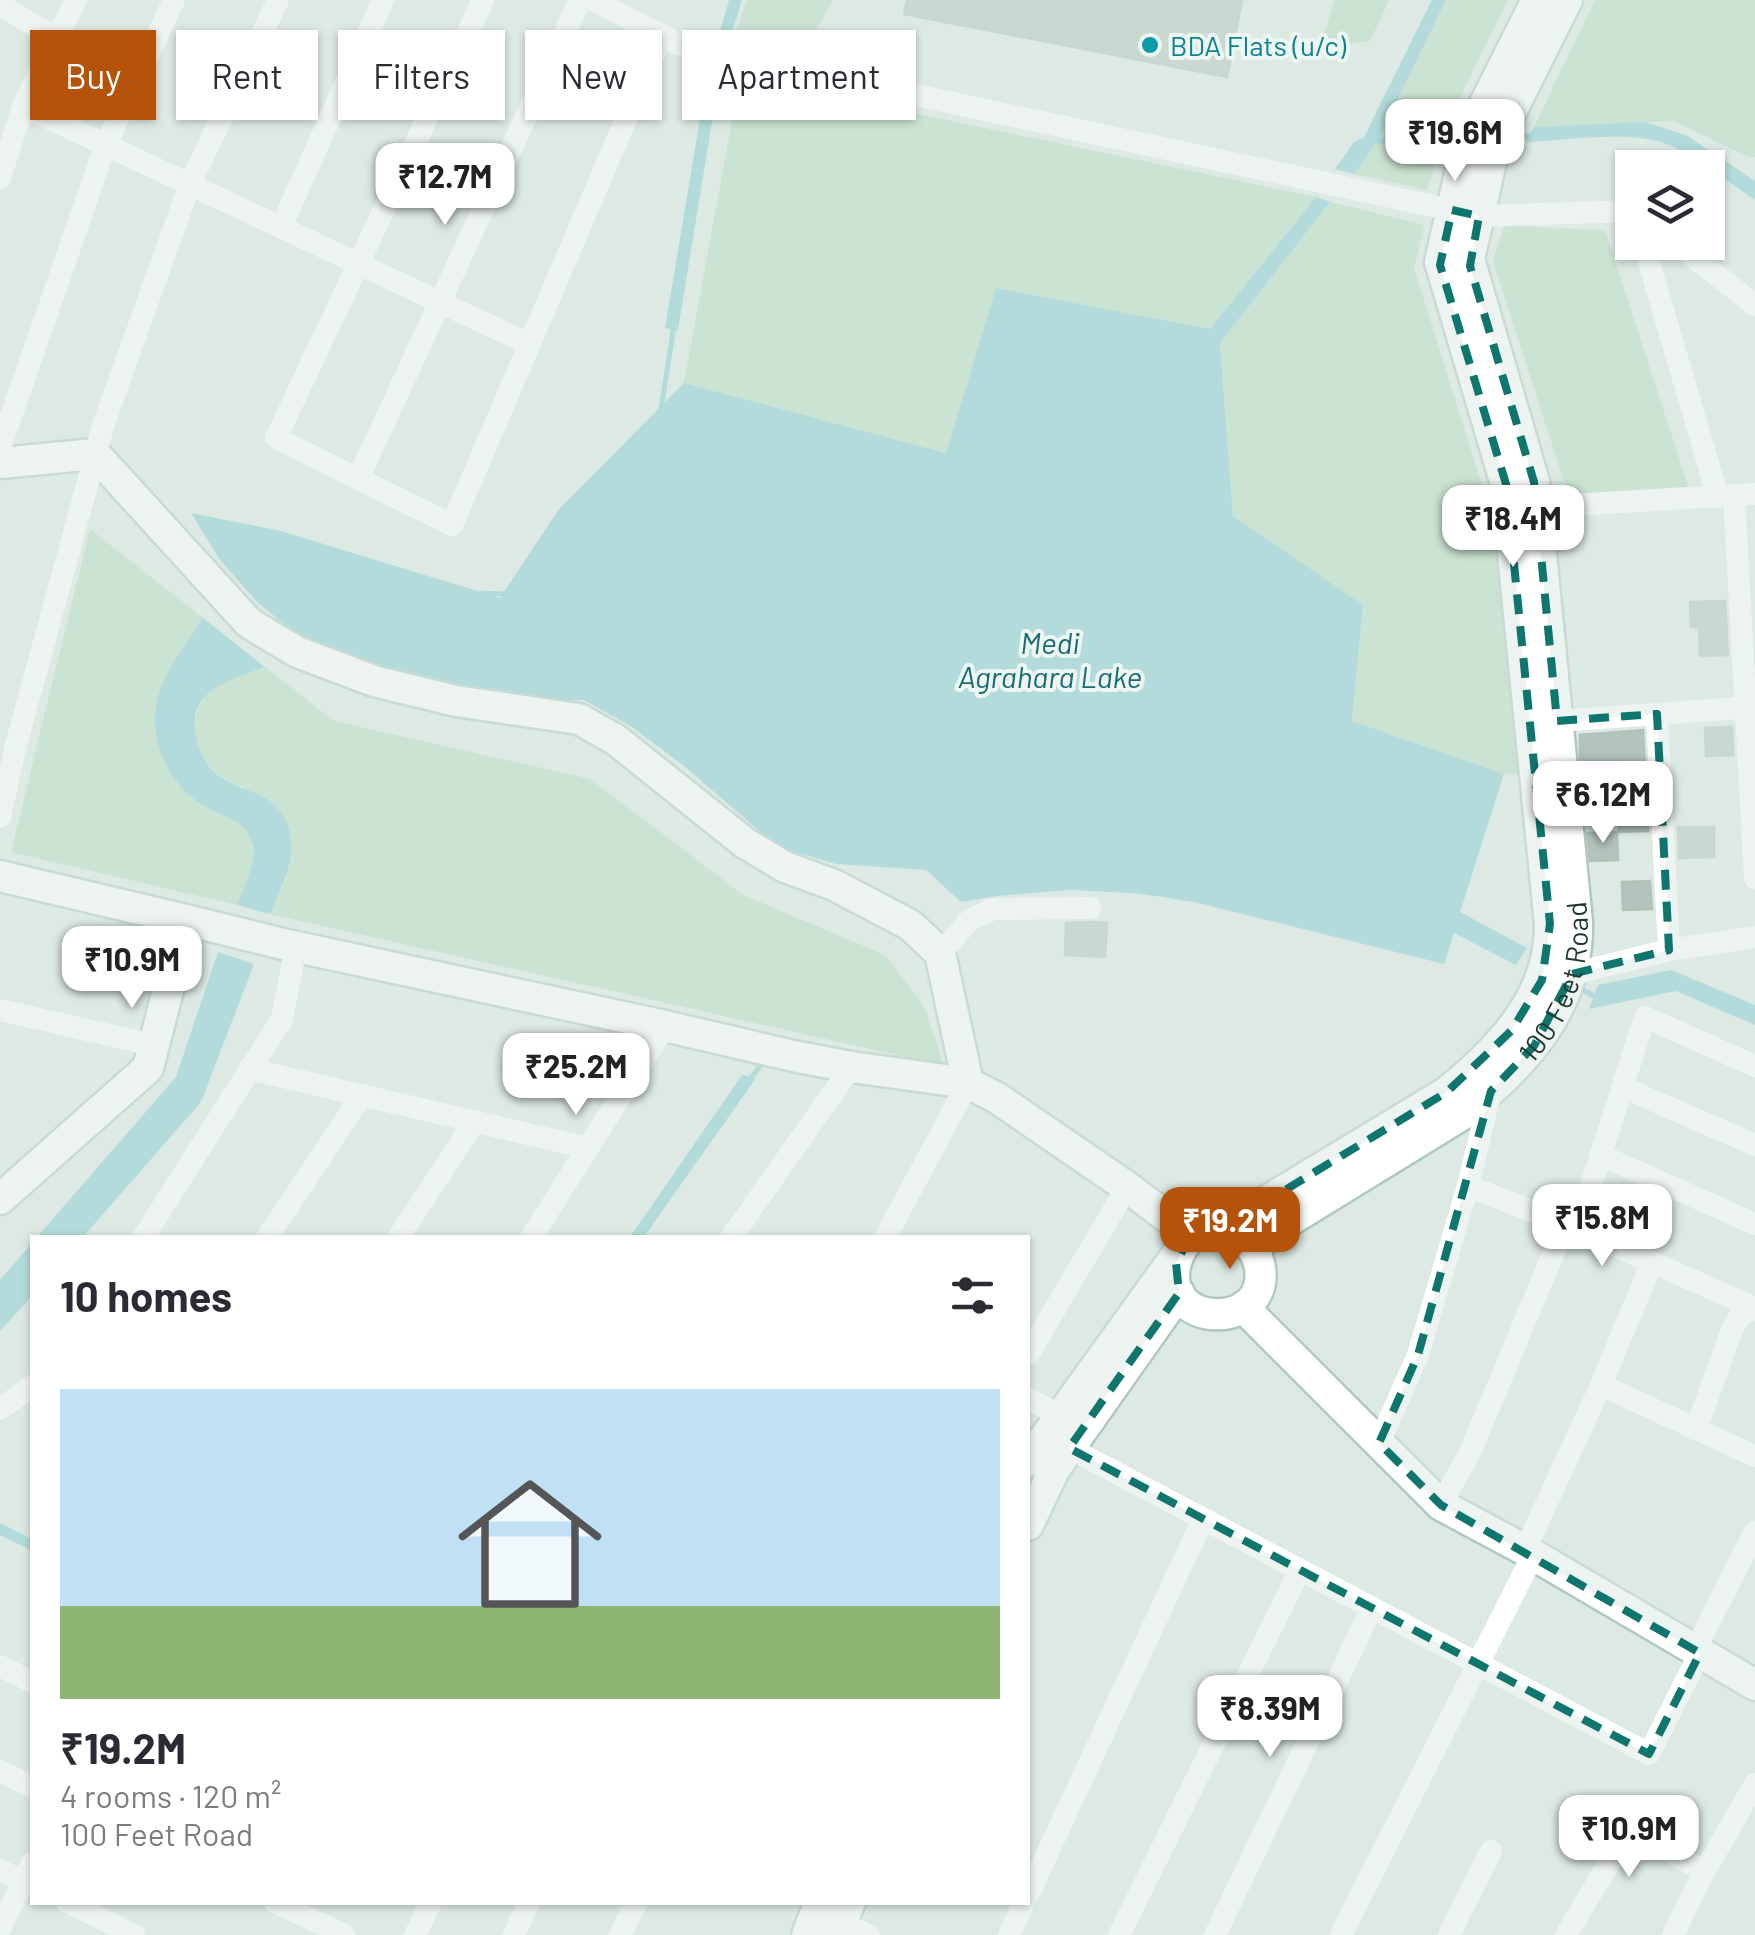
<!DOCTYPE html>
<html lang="en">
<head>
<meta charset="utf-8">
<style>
  :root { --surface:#fff; --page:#f2f2f3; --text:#2b2b33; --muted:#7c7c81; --line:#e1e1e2; --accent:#b45309 }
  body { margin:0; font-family:Barlow,sans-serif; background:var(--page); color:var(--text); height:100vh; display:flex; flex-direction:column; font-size:38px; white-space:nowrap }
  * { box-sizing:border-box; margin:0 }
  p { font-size:32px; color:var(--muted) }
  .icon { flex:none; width:55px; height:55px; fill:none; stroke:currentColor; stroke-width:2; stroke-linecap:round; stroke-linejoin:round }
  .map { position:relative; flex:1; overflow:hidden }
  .panel { position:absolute; left:30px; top:1235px; width:1000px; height:670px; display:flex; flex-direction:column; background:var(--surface); border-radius:0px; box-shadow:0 2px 8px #0004 }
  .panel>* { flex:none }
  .hud { position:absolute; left:30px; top:30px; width:1000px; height:90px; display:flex; gap:20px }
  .buttons { position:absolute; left:1615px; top:150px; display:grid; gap:20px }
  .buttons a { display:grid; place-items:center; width:110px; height:110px; border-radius:0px; background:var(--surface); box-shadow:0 2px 8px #0004; font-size:50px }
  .price { position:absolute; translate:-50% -85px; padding:0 22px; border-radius:20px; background:#fff; color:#222; font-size:32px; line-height:65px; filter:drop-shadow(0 2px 5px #0008) }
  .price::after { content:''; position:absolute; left:50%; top:60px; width:30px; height:22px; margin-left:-15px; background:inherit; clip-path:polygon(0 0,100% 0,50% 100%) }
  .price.current { background:var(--accent); color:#fff }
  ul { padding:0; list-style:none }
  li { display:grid; align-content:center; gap:20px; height:530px; padding:0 30px }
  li+li { border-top:2px solid var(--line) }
  li span { display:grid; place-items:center; height:310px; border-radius:0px; color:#555 }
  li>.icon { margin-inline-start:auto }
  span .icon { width:180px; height:180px; fill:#fffc; stroke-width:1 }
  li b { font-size:42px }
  h2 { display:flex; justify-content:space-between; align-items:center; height:120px; padding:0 30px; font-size:42px }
  .pill { padding:0 35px; border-radius:0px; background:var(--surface); box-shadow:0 2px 8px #0004; font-size:35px; line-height:90px }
  .pill.current { background:var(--accent); color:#fff }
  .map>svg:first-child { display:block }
</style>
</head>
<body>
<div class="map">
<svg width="1755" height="1935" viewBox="0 0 1755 1935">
  <rect width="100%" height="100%" fill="#dde9e3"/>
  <!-- green -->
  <g fill="#b5dbbc">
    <polygon points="747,0 833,0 801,56 733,41"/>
    <polygon points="1335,0 1389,0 1370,41 1319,49"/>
    <polygon points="1446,0 1508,0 1451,116 1427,190 1354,174 1377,142"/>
    <polygon points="1595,0 1755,0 1755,157 1748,157 1674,121 1534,127"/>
    <polygon points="740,77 1316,197 1210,329 996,288 946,453 684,383"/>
    <polygon points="1330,202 1424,225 1414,268 1488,505 1525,773 1504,774 1352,721 1363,605 1233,517 1220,343"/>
    <polygon points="1504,226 1605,230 1689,489 1568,494 1493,261"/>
    <path d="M90,529L203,618C191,637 177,656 166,676C142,724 161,784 208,808C227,818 247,821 253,846C256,863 243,888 237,905L11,852Z"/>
    <path d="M265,667L334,721L590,779L743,895L885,955L924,1007L943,1063L911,1058L270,914L287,876L244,787C204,778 178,727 208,694C221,679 247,674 265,667Z"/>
  </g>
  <!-- water -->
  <g fill="#83cbd0">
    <polygon points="729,0 742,0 729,41 718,38"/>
    <polygon points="1432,0 1446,0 1377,142 1354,174 1335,169 1354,142 1364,137"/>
    <polygon points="708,71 720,73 678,330 665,328"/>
    <path d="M1645,122L1686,135L1755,181V200C1728,182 1691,151 1661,142C1628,131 1563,140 1526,142L1534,127Z"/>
    <polygon points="1316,197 1330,202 1220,343 1233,516 1363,605 1352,721 1504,774 1460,912 1527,948 1516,965 1454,933 1444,964 1194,902 1163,897 1132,893 1070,890 997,896 961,902 926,870 836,864 778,847 684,766 632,727 584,700 552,700 481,696 343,661 297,635 256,601 220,560 191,513 281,531 500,598 559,509 684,383 946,453 996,288 1210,329"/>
    <path d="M203,618L265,667C229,681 184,690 197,741C201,756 209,769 222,778C245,793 270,791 285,819C301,851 283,885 270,914L237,905C243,888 256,863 253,846C247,821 227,818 208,808C167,787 144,735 160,690C167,668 190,639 203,618Z"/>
    <polygon points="218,952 254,964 201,1102 83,1237 37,1237 176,1077"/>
    <polygon points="1671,970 1755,1005 1755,1025 1676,991 1589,1009 1598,985"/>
    <polygon points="742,1075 756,1078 644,1237 630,1237"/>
    <polygon points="32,1243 32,1296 0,1331 0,1280"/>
    <polygon points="0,1523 32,1539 32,1551 0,1535"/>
  </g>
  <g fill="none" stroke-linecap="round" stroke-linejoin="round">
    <!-- stream -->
    <g stroke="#83cbd0" stroke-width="5">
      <polyline points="1510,137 1534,136"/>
      <polyline points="1375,141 1459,139"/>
      <polyline points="661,409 674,326"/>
      <polyline points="479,593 508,594"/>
      <polyline points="1576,986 1594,996 1598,995"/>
      <polyline points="749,1081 763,1062"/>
    </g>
  </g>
  <!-- building -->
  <g fill="#b2c4bb" stroke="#afc3b9" stroke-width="2.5">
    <polygon points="907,0 1242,0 1227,77 904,14"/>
    <polygon points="1725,601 1728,655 1700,656 1699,627 1691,627 1690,602"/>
    <polygon points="1732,727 1733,755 1706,756 1705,728"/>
    <polygon points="1643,730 1648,831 1619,832 1617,760 1580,760 1580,735"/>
    <polygon points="1678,827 1714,827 1714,857 1679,858"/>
    <polygon points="1617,832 1618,860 1590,861 1587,833"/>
    <polygon points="1650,881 1652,909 1623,910 1622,882"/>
    <polygon points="1094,922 1107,923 1105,957 1065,955 1066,923"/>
  </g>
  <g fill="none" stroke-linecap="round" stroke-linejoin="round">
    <defs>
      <g id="secondary">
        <polyline points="0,463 95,454 249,623 297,652 374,681 456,701 579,719 616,740 745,843 785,867 834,885 910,925 940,953 968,1083 997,1098 1127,1187 1191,1235 1028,1461"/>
        <polyline points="0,876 186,920 148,1068 0,1199"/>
        <polyline points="186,920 283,944 665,1026 793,1056 851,1067 968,1083"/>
        <path d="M1219,1230L1447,1092C1500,1049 1551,996 1550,924L1506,484L1440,262L1469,135L1537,0"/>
        <path d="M1219,1230C1238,1234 1254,1243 1259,1263C1275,1333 1157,1330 1176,1262C1179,1252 1185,1243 1191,1235Z"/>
        <path id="s1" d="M1250,1245L1463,1114C1526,1063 1579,1007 1577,922L1534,482L1469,259L1495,144L1567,0"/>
        <polyline points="1243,1307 1441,1505 1525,1550 1755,1685"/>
        <polyline points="1028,1525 1054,1470 1179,1293"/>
        <polyline points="807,1935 820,1902"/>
        <polyline points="836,1935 850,1902"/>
      </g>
    </defs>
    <!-- secondary casing -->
    <use href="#secondary" stroke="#b0c9be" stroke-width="35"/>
    <!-- street -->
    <g stroke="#fff" stroke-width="22">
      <polyline points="483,0 276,438 452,525 662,35"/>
      <polyline points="593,0 678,44 1479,216 1632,211"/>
      <polyline points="0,5 57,39"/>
      <polyline points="23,106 529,344"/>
      <polyline points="0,178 23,106 76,0"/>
      <polyline points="281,227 383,0"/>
      <polyline points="1643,242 1718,497"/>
      <polyline points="1674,242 1755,305"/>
      <polyline points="0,448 106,144 174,0"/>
      <polyline points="358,479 580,0"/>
      <polyline points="1734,495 1755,878"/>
      <polyline points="1537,507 1755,494"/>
      <polyline points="1657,714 1669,950"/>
      <polyline points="1557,721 1755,707"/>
      <polyline points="0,817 16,745 104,423 190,184 278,0"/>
      <polyline points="940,953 970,920 993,909 1090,908"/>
      <polyline points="1572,974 1669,950 1755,937"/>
      <polyline points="0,1010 144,1043"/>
      <polyline points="249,1069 588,1148"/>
      <polyline points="1622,1087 1755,1145"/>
      <polyline points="1600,1155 1755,1224"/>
      <polyline points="1468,1186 1577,1229 1755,1308"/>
      <polyline points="1577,1229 1645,1017 1755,1066"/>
      <polyline points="143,1238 282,1019 296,947"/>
      <polyline points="267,1238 362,1095"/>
      <polyline points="398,1238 475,1121"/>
      <polyline points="531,1238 665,1026"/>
      <polyline points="731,1238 851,1067"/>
      <polyline points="885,1238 968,1083"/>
      <polyline points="1028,1355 1127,1187"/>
      <polyline points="1601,1385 1755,1456"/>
      <polyline points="1028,1399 1060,1415"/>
      <polyline points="0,1409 32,1386"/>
      <polyline points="1696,1430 1731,1332 1739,1317 1755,1308"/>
      <polyline points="1379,1443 1418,1355 1468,1186 1491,1091"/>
      <polyline points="1069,1448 1649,1754 1700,1653"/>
      <polyline points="1441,1505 1471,1450 1556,1247"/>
      <polyline points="1525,1550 1601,1385 1648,1272"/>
      <polyline points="1695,1650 1755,1532"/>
      <polyline points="0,1666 32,1682"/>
      <polyline points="0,1771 32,1787"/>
      <polyline points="0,1870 32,1886"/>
      <polyline points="1028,1895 1203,1519"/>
      <polyline points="67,1902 134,1935"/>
      <polyline points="275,1902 344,1935"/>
      <polyline points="841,1923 869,1935"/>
      <polyline points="0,1929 32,1863"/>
      <polyline points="415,1935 431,1902"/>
      <polyline points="514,1935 529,1902"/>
      <polyline points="620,1935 636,1902"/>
      <polyline points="1009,1935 1024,1902"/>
      <polyline points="1119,1935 1300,1570"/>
      <polyline points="1215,1935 1372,1608"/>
      <polyline points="1341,1935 1533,1555"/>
      <polyline points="1449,1935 1491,1851"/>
      <polyline points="1566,1935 1626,1835 1638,1833 1704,1872"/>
      <polyline points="1673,1935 1704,1872 1755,1784"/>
    </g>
    <!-- secondary -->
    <use href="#secondary" stroke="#fff" stroke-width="30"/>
  </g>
  <!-- marked area -->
  <path d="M0 0H1755V1935H0ZM1452,210L1479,216L1470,266L1534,482L1557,721L1657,714L1669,950L1572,974L1534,1046L1491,1091L1418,1355L1379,1443L1441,1505L1700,1653L1649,1754L1069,1448L1179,1293L1176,1263L1191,1235L1219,1230L1447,1092L1512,1030L1542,980L1550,924L1506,484L1440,265Z" fill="#dde9e3" fill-opacity=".55" fill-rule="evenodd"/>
  <path fill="none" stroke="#0f766e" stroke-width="8" stroke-dasharray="20 12" stroke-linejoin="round" d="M1452,210L1479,216L1470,266L1534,482L1557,721L1657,714L1669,950L1572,974L1534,1046L1491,1091L1418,1355L1379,1443L1441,1505L1700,1653L1649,1754L1069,1448L1179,1293L1176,1263L1191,1235L1219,1230L1447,1092L1512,1030L1542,980L1550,924L1506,484L1440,265Z"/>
  <!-- markers -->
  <circle fill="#0f9aa8" stroke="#edf6f1" stroke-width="4" cx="1150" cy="45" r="10"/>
  <g text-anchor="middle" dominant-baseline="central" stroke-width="8" stroke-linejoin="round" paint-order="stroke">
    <!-- culture labels -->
    <g font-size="28" fill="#0d838f" stroke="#edf6f1" text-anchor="start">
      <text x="1170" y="45">BDA Flats (u/c)</text>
    </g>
    <!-- street labels -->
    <g font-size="28" fill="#1f382f" stroke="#edf6f1">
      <text stroke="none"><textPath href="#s1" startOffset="418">100 Feet Road</textPath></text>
    </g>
    <!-- water labels -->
    <g font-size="30" font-style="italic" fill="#196c74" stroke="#edf6f1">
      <text x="1050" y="642">Medi<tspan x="1050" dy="34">Agrahara Lake</tspan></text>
    </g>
  </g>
</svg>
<div class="buttons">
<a><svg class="icon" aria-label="layers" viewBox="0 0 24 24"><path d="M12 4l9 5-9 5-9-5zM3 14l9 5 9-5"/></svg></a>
</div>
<b class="price" style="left:1455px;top:184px">₹19.6M</b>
<b class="price" style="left:445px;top:228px">₹12.7M</b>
<b class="price" style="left:1513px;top:570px">₹18.4M</b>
<b class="price" style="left:1603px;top:846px">₹6.12M</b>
<b class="price" style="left:132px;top:1011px">₹10.9M</b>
<b class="price" style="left:576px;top:1118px">₹25.2M</b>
<b class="price" style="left:1602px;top:1269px">₹15.8M</b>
<b class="price current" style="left:1230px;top:1272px">₹19.2M</b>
<b class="price" style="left:1270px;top:1760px">₹8.39M</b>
<b class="price" style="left:1629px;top:1880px">₹10.9M</b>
<div class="hud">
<a class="pill current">Buy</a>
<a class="pill">Rent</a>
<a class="pill">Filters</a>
<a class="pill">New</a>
<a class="pill">Apartment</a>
</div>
<section class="panel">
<h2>10 homes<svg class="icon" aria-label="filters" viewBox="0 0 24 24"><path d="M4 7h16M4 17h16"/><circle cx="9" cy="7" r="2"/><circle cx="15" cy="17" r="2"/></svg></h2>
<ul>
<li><span style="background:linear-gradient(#bfe0f5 70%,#8fb573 0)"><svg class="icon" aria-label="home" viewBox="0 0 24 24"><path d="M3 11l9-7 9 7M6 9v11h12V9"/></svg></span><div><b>₹19.2M</b><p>4 rooms · 120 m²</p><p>100 Feet Road</p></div></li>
</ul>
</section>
</div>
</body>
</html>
